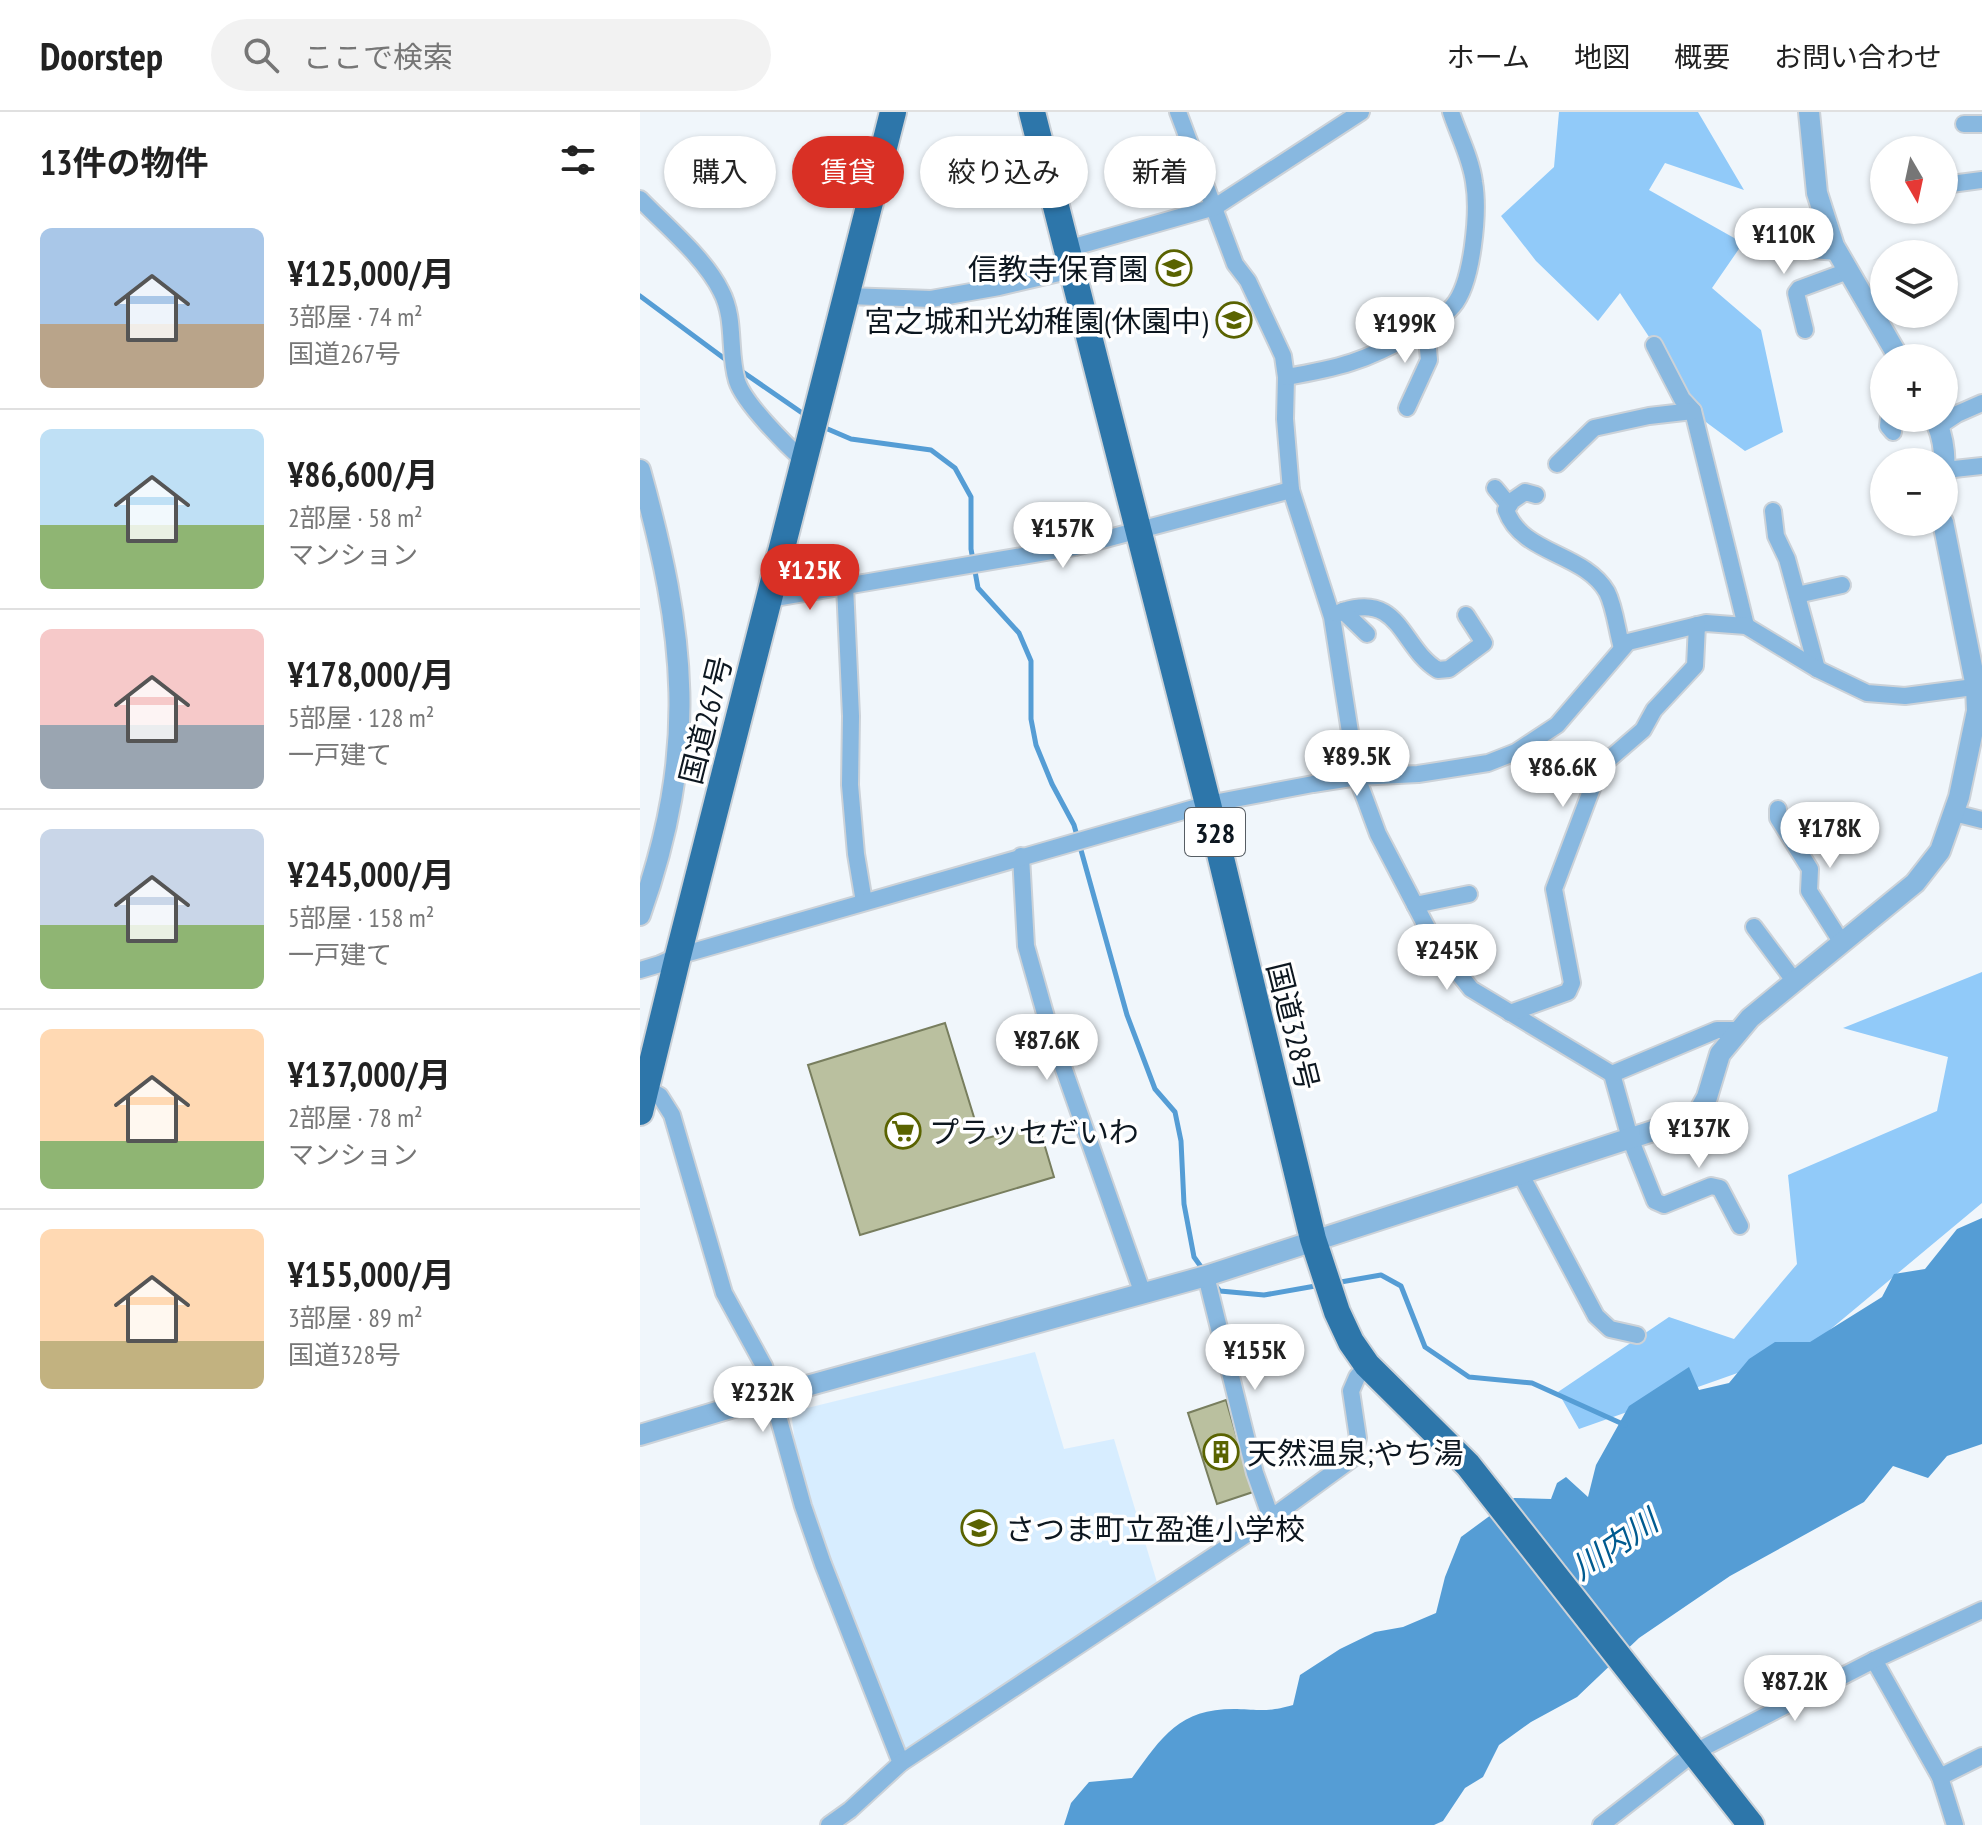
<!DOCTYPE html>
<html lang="ja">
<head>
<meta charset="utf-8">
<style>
  :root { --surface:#fff; --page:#f2f2f2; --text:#222; --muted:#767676; --line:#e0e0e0; --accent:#d93025 }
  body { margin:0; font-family:"PT Sans Narrow","Noto Sans JP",sans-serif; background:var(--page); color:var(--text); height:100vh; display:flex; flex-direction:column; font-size:30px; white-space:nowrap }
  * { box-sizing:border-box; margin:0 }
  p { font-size:26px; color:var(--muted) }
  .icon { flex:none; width:44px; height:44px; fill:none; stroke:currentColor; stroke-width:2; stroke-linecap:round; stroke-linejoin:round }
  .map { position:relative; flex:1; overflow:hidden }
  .side { display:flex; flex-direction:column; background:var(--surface); width:640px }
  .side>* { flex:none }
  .top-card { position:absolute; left:24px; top:24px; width:760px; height:72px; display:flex; gap:16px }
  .needle { width:52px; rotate:171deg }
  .controls { position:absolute; left:1230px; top:24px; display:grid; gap:16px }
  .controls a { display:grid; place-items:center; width:88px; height:88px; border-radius:50%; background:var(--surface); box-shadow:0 2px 6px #0004; font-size:40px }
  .price { position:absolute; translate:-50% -68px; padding:0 18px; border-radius:28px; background:#fff; color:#222; font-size:26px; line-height:52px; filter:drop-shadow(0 2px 4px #0008) }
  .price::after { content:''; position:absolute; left:50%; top:48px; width:24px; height:18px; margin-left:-12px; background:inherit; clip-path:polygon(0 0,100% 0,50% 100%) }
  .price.on { background:var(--accent); color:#fff }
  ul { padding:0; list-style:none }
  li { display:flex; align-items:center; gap:24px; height:200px; padding:0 40px }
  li+li { border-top:2px solid var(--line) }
  li span { display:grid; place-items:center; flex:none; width:224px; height:160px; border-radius:12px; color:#555 }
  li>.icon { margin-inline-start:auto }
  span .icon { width:96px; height:96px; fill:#fffc; stroke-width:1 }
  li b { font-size:34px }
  h2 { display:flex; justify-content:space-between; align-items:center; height:96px; padding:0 40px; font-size:34px }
  .pill { padding:0 28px; border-radius:36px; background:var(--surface); box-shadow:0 2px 6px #0004; font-size:28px; line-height:72px }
  .pill.on { background:var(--accent); color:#fff }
  header { display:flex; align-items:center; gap:48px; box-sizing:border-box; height:112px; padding:0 40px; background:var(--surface); border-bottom:2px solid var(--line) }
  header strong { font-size:38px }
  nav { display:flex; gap:44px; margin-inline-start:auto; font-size:28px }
  .search { width:560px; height:72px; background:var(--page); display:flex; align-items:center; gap:20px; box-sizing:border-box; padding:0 28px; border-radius:44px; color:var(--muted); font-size:30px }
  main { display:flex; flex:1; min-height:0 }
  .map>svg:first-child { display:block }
</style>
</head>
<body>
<header>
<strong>Doorstep</strong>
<div class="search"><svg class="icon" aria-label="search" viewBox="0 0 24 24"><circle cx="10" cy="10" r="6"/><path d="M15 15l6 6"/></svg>ここで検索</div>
<nav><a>ホーム</a><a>地図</a><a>概要</a><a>お問い合わせ</a></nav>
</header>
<main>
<section class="side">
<h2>13件の物件<svg class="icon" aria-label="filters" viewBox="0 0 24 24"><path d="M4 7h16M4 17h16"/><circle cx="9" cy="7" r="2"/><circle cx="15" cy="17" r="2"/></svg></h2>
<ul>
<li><span style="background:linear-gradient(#a9c7e8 60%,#b9a48a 0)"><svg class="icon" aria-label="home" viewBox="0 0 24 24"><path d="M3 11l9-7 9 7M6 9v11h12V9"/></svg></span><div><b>¥125,000/月</b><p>3部屋 · 74 m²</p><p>国道267号</p></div></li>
<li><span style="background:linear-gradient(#bfe0f5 60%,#8fb573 0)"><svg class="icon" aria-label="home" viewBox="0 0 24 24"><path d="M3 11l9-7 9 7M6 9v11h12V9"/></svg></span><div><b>¥86,600/月</b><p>2部屋 · 58 m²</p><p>マンション</p></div></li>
<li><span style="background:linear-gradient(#f6c9c9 60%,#9aa5b1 0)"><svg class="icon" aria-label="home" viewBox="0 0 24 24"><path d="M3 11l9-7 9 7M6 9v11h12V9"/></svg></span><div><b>¥178,000/月</b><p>5部屋 · 128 m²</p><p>一戸建て</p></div></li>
<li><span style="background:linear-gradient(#c9d6e8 60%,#8fb573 0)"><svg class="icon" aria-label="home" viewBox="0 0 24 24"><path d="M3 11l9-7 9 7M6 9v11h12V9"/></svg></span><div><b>¥245,000/月</b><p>5部屋 · 158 m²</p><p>一戸建て</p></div></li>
<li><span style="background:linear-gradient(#ffd9b3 70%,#8fb573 0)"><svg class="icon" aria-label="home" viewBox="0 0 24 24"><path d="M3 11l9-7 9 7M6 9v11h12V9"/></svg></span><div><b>¥137,000/月</b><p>2部屋 · 78 m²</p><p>マンション</p></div></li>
<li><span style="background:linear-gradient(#ffd9b3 70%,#c2b280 0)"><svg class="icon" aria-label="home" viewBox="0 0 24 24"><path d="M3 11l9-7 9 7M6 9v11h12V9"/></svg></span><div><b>¥155,000/月</b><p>3部屋 · 89 m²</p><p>国道328号</p></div></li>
</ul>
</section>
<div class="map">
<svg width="1342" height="1713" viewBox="0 0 1342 1713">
  <rect width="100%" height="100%" fill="#f0f6fb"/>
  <!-- built -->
  <polygon fill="#d7edff" points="395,1240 424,1337 474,1327 522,1487 266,1659 209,1529 157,1345 151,1300"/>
  <!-- forest -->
  <g fill="#91caf9">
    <polygon points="919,0 1058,0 1104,78 1025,51 1009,78 1103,131 1072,176 1121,218 1143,320 1105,339 1043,293 1019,240 980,181 958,209 896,149 861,104 914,55"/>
    <polygon points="1342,860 1342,1091 1168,1236 939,1317 918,1280 1029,1205 1094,1227 1157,1152 1148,1063 1297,999 1308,945 1203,916"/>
  </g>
  <!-- water -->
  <path fill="#559dd5" d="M1342,1106V1332L1307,1344L1288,1366L1253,1354L1224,1390L1090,1464L999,1526L937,1585L891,1610L859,1633L843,1665L825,1676L803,1709L794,1713H424L431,1691L449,1670L492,1666C523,1623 540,1596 597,1597C621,1598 628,1600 653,1593L660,1563L700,1537L735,1520L763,1515L796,1501L805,1465L821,1425L874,1386L911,1387L917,1371L926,1365L948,1385L956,1353L989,1294L1049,1255L1059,1278L1089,1271L1109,1247L1135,1230H1170L1242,1185L1254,1162L1285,1157L1317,1117Z"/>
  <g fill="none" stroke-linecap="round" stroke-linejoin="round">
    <!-- stream -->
    <g stroke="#559dd5" stroke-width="5">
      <polyline points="0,184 89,250"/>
      <polyline points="97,256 168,305"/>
      <polyline points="183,315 211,327 291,338 315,356 331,385 331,437 338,476 379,521 391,549 391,607 396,633 412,672 434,713 487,903 515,977 535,1000 541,1029 544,1092 554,1145 564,1159"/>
      <polyline points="695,1171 741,1163 761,1174 785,1235 829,1265 892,1271 985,1313"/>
      <polyline points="575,1173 580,1179 624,1183 681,1173"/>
    </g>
  </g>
  <!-- building -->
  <g fill="#bac09f" stroke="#787e5e" stroke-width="2">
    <polygon points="305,911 341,1028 398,1011 414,1065 220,1123 168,953"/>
    <polygon points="586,1288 613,1380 577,1392 548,1301"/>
  </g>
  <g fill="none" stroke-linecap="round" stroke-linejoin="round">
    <defs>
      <g id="minor">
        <polyline points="538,0 595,152 608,169 643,244 646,265 645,307 651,378 692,505 717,665 738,722 796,833 831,877 972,962 990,1026 1015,1089 1024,1093 1071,1074 1080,1076 1100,1114"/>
        <polyline points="1324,12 1342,12"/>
        <polyline points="1311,72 1342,68"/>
        <path d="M0,87C26,114 65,146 81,179C96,207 88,240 97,269C104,291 146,333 164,349"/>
        <polyline points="1144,136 1198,140"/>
        <polyline points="427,137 575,95 721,0"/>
        <polyline points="207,184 291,187 359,175 432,158"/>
        <polyline points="1165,218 1156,181 1159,177 1208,159"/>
        <polyline points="1014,233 1042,287 1053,299 1106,514"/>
        <path d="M646,265C699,256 726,249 773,222C786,215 803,206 813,194C833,171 839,99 834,70C831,46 818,22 811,0"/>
        <polyline points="767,296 789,248 786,215"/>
        <polyline points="1249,306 1248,314 1253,320"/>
        <polyline points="1299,314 1317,302 1342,291"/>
        <polyline points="917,352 954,316 1009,304 1053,299"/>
        <polyline points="1305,358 1342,354"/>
        <polyline points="855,376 869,393"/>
        <path d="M896,383L885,380L872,389L866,398C882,443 944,440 967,480C975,496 977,519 982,536"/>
        <polyline points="1133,399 1136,424 1147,447 1177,557"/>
        <polyline points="205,474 211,604 210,673 216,742 224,790"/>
        <polyline points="1157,483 1202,473"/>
        <polyline points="129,487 435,435 651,378"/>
        <path d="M703,499C761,480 761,536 798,558L809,557L844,531L826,503"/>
        <polyline points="697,502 703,499 727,522"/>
        <polyline points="1138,697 1138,706 1170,757 1169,779 1202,831"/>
        <polyline points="1314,701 1342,708"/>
        <polyline points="381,744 386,834 408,912 503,1182"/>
        <polyline points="775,793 829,782"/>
        <polyline points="1114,815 1155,870"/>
        <polyline points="0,858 20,852 38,844 568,692 673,672 717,665 778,662 848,651 876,640 917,613 988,530 1066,511 1106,514 1177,557 1227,581 1265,584 1342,574"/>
        <polyline points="870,901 928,880 932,871 914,777 960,655 1003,618 1014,598 1055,554 1057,513"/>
        <polyline points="972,962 1077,918 1100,918"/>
        <polyline points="6,976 20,984 32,1003 84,1181 124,1254 163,1394 183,1452 261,1651"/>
        <polyline points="880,1061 956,1204 970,1217 997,1223"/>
        <polyline points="566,1164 615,1361 631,1406"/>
        <polyline points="1234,1548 1300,1665 1315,1713"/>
        <polyline points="1300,1665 1342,1644"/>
        <polyline points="189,1713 210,1698 261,1651 631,1406 712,1347 718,1326 711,1279 717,1265 727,1253"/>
        <polyline points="961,1713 1055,1640 1234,1548 1342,1498"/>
      </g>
      <g id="tertiary">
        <polyline points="1169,0 1177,81 1194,134 1259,246"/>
        <path d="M1294,306C1306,327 1305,352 1304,375"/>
        <path d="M0,358C46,523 59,637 0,803"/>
        <polyline points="0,1323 134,1283 566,1164 1056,1005 1067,985 1080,942 1110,906 1275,771 1300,739 1319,685 1337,599 1336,575 1303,410"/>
      </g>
      <g id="trunk">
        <polyline points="392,0 568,692 673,1127 697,1200 711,1230 727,1253 828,1353 1111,1713"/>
        <polyline points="0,1000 38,844 253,0"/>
      </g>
    </defs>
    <!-- minor casing -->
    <use href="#minor" stroke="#ccd2d8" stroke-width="20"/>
    <!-- tertiary casing -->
    <use href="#tertiary" stroke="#ccd2d8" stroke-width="24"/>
    <!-- trunk casing -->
    <use href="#trunk" stroke="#ccd2d8" stroke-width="30"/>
    <!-- minor -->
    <use href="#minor" stroke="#88b8e0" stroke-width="16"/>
    <!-- tertiary -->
    <use href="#tertiary" stroke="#88b8e0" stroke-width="20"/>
    <!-- trunk -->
    <use href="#trunk" stroke="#2d76aa" stroke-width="26"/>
  </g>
  <!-- icons -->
  <defs>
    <symbol id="school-ring" viewBox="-11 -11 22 22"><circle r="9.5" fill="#fff" stroke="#5a6301" stroke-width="1.5"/><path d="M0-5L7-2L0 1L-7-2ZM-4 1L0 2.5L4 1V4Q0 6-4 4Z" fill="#5a6301"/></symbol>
    <symbol id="supermarket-ring" viewBox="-11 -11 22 22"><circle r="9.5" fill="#fff" stroke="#5a6301" stroke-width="1.5"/><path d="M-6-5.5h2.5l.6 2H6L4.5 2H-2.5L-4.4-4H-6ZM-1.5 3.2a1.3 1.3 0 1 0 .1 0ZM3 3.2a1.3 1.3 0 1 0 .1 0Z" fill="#5a6301"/></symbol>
    <symbol id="building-ring" viewBox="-11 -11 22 22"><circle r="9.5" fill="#fff" stroke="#5a6301" stroke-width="1.5"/><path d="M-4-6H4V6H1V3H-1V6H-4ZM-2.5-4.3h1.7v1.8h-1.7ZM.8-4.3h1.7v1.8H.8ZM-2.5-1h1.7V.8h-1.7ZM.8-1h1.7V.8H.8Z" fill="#5a6301"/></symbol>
  </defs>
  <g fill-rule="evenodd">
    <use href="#school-ring" x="514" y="136" width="40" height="40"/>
    <use href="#school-ring" x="574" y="188" width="40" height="40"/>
    <use href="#supermarket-ring" x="243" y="999" width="40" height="40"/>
    <use href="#building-ring" x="561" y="1320" width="40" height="40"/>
    <use href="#school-ring" x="319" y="1396" width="40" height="40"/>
  </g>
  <g text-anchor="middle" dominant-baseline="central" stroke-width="7" stroke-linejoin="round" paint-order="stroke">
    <!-- shield labels -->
    <rect fill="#fff" stroke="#565d63" stroke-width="2" x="545" y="696" width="60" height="48" rx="6"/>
    <g font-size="28" font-weight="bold" fill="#0d1720">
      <text x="575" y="720">328</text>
    </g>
    <!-- poi labels -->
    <g font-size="30" fill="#0d1720" stroke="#fff" text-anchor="start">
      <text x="508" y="156" text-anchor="end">信教寺保育園</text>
      <text x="568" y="208" text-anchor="end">宮之城和光幼稚園(休園中)</text>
      <text x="289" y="1019">プラッセだいわ</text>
      <text x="607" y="1340">天然温泉;やち湯</text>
      <text x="365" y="1416">さつま町立盈進小学校</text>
    </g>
    <!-- street labels -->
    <g font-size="30" fill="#0d1720" stroke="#fff">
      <text transform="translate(65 608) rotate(-76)">国道267号</text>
      <text transform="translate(654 914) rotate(76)">国道328号</text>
    </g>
    <!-- water labels -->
    <g font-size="32" font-style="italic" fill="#005b90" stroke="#fff">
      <text transform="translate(974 1432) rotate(-34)">川内川</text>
    </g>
  </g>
</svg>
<div class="controls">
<a><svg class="needle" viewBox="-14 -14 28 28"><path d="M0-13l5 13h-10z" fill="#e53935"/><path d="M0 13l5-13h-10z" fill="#767676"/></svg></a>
<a><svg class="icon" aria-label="layers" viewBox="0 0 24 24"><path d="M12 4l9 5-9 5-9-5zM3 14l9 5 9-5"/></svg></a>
<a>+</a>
<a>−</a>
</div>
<b class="price" style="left:1144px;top:164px">¥110K</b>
<b class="price" style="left:765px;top:253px">¥199K</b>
<b class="price" style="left:423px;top:458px">¥157K</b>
<b class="price on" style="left:170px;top:500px">¥125K</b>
<b class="price" style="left:717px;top:686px">¥89.5K</b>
<b class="price" style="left:923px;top:697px">¥86.6K</b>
<b class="price" style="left:1190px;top:758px">¥178K</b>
<b class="price" style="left:807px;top:880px">¥245K</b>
<b class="price" style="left:407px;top:970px">¥87.6K</b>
<b class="price" style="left:1059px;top:1058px">¥137K</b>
<b class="price" style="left:615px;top:1280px">¥155K</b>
<b class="price" style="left:123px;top:1322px">¥232K</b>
<b class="price" style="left:1155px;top:1611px">¥87.2K</b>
<div class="top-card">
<a class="pill">購入</a>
<a class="pill on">賃貸</a>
<a class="pill">絞り込み</a>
<a class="pill">新着</a>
</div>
</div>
</main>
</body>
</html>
